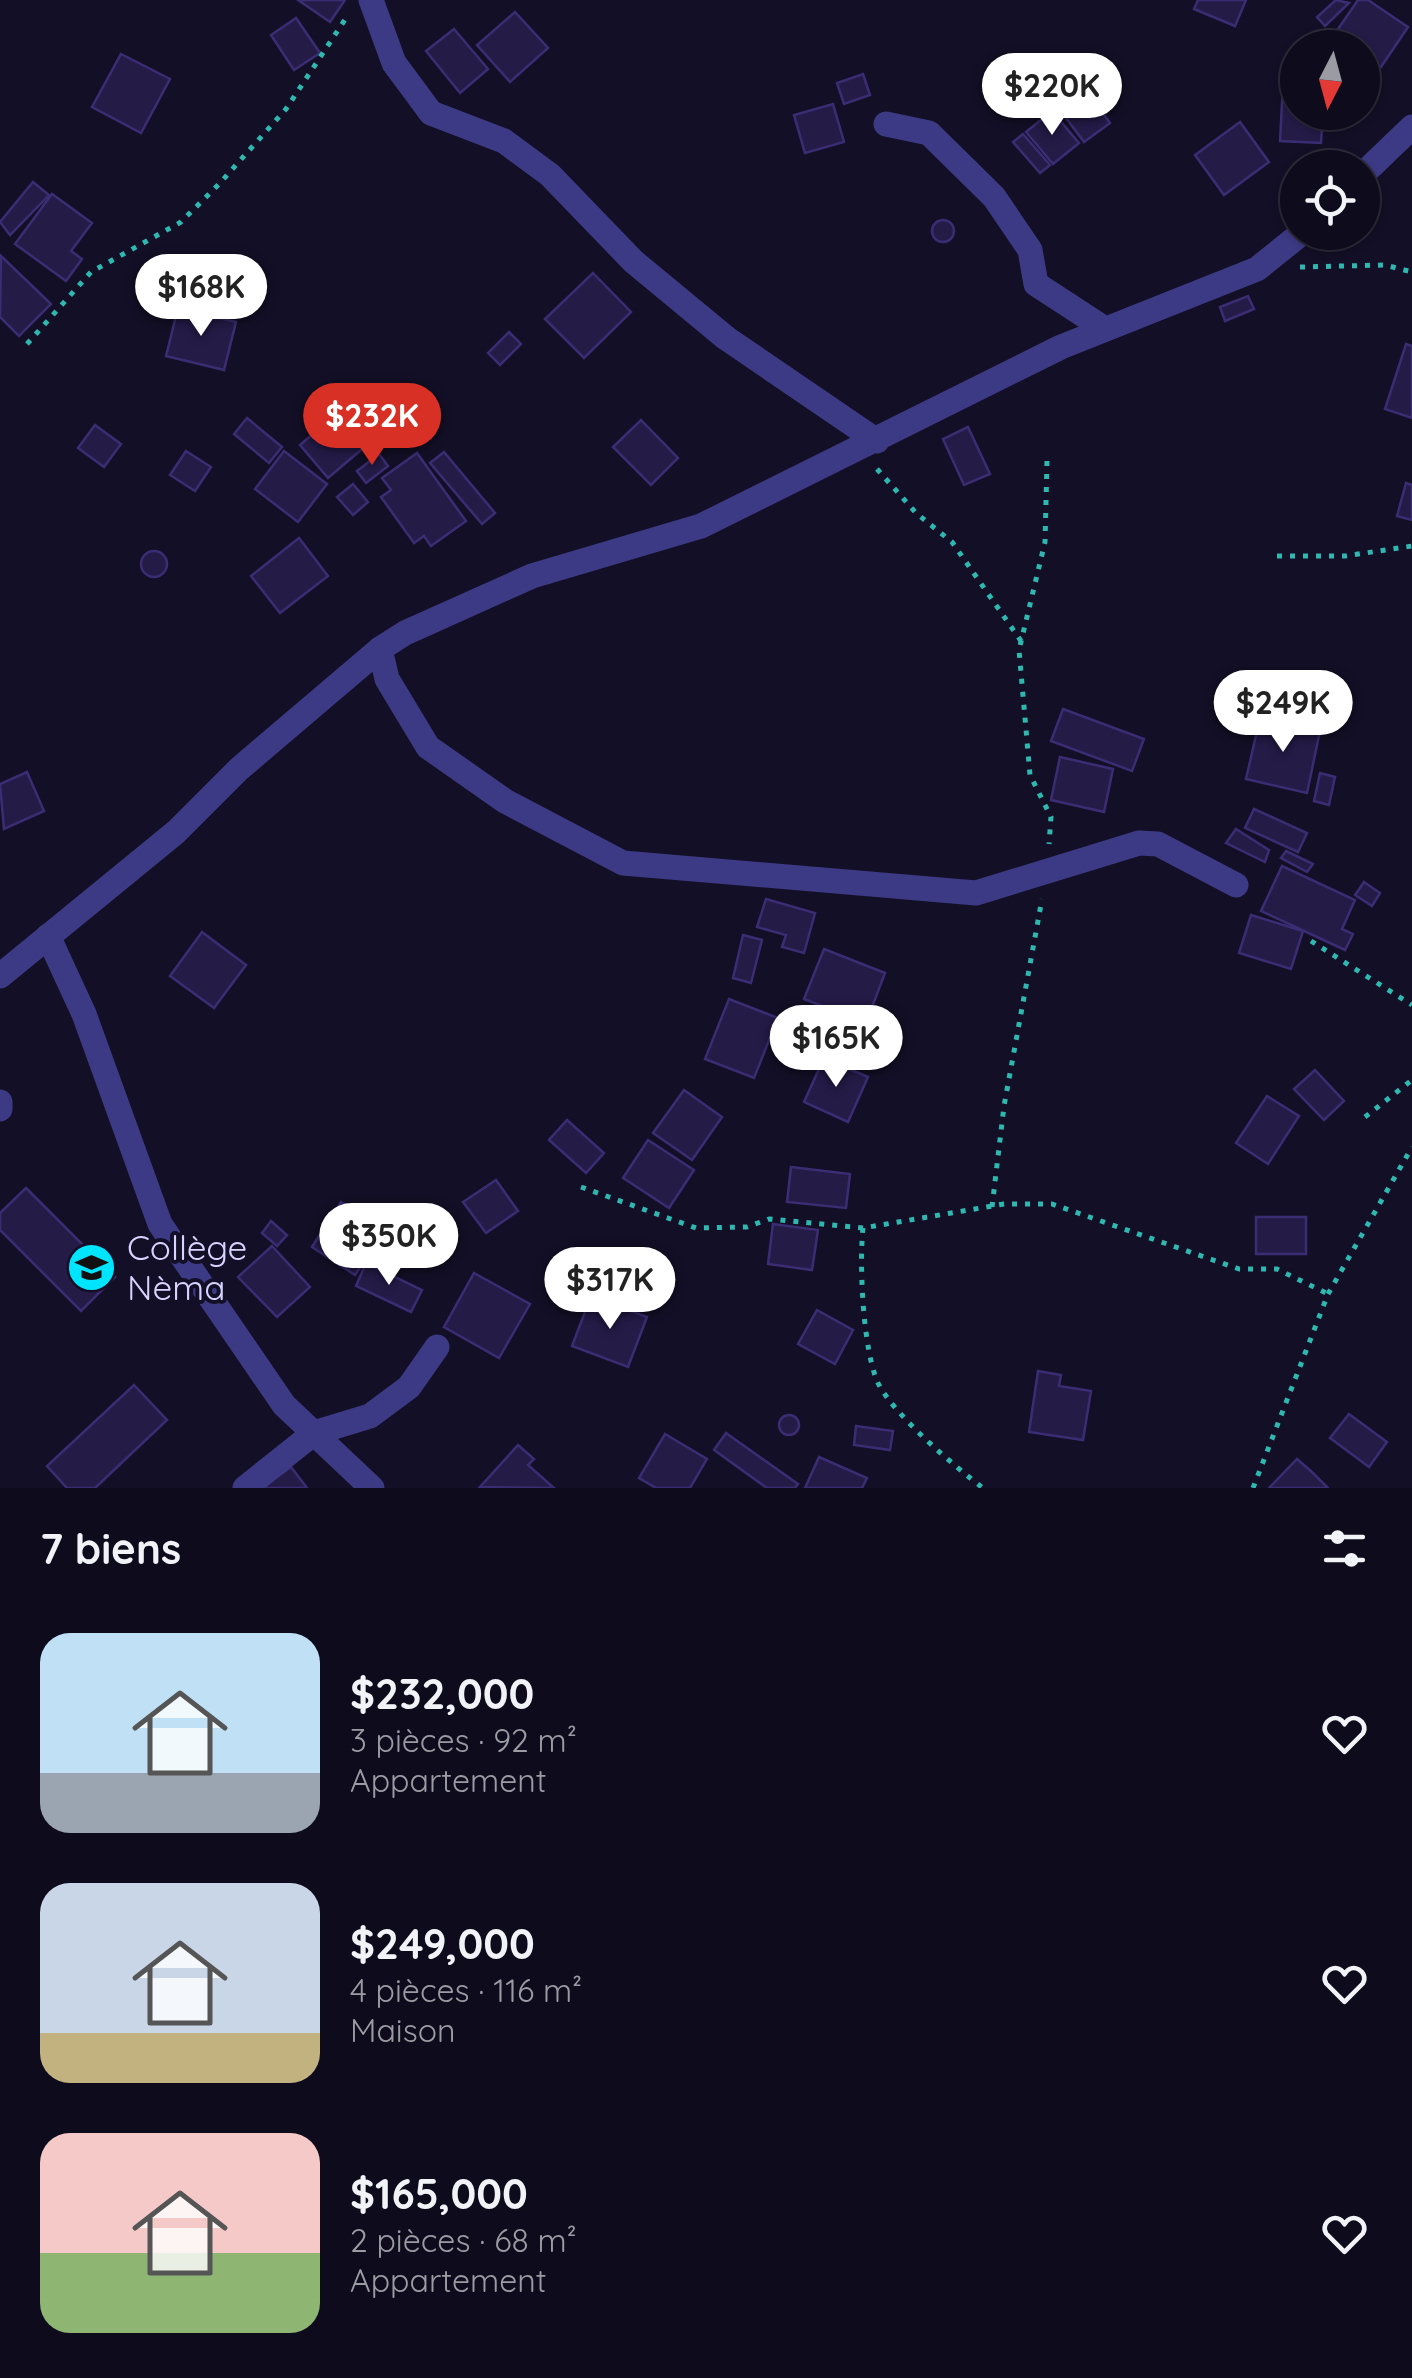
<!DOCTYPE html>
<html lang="fr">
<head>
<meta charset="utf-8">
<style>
  :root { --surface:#0e0b1c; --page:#1c1929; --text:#f1f3f6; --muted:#9b9ba3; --line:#2e2b3b; --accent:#d93025 }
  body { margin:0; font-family:Quicksand,sans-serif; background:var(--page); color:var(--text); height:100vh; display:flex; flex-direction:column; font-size:38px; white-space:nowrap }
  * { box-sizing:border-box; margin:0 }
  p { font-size:32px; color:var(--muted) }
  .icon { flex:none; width:55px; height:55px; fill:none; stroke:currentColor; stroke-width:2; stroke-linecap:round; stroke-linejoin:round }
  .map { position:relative; height:1488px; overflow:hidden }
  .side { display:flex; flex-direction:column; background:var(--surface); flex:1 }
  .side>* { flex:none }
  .needle { width:65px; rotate:186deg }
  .buttons { position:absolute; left:1280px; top:30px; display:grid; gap:20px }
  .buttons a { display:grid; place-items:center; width:100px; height:100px; border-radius:50%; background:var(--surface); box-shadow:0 2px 8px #0004,0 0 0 2px var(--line); font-size:50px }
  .price { position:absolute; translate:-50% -85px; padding:0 22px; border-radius:35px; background:#fff; color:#222; font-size:32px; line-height:65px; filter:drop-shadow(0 2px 5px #0008) }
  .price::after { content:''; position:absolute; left:50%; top:60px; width:30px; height:22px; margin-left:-15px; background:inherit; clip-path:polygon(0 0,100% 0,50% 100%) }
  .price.on { background:var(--accent); color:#fff }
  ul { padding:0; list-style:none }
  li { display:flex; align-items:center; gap:30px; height:250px; padding:0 40px }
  li span { display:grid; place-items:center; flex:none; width:280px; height:200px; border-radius:30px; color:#555 }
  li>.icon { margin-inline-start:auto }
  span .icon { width:120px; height:120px; fill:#fffc; stroke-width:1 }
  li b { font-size:42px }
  h2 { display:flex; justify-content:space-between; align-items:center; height:120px; padding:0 40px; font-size:42px }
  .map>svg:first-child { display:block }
</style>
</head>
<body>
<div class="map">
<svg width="1412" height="1488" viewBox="0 0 1412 1488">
  <rect width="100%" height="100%" fill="#130f26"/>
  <!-- building -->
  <g fill="#241b47" stroke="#3b2d73" stroke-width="2.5">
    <polygon points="298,0 345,0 330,22"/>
    <polygon points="1198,0 1246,0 1235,26 1194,9"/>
    <polygon points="1336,0 1349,3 1325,26 1317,17"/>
    <polygon points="1358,0 1368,0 1408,27 1381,67 1362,54 1362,48 1352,48 1334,35"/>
    <polygon points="515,12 548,48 510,82 477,45"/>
    <polygon points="296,18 320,53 294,70 271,35"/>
    <polygon points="454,29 488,69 460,93 426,51"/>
    <polygon points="121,54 170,79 141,133 92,107"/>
    <polygon points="863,74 870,95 844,104 837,83"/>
    <polygon points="1283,85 1298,86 1298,112 1323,112 1321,143 1280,141"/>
    <polygon points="1092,98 1110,123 1084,142 1066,118"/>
    <polygon points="833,104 844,142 805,153 794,115"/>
    <polygon points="1052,111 1079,143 1053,164 1026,132"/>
    <polygon points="1240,122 1269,162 1224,195 1195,155"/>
    <polygon points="1023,134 1050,165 1040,173 1013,142"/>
    <polygon points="33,182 49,195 10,235 0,222"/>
    <polygon points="52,194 92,223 71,251 82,259 66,281 15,244"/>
    <circle cx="943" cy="231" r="11"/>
    <polygon points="1,256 51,304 19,336 0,317"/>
    <polygon points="593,273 631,312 584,358 545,319"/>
    <polygon points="1248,296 1254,309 1225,321 1220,307"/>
    <polygon points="178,308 236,322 224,370 166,356"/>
    <polygon points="509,332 521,344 500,365 488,353"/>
    <polygon points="1406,344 1412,346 1412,418 1385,409"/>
    <polygon points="340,411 368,444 328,478 300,445"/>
    <polygon points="247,418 282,447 269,463 234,434"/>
    <polygon points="641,420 678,458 651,485 613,447"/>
    <polygon points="95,425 121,444 104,467 78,448"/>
    <polygon points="968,427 990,474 964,485 943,439"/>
    <polygon points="186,451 211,467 195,491 170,475"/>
    <polygon points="284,451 327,484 298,522 255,489"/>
    <polygon points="444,452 495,513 482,524 430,463"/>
    <polygon points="417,453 466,521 431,546 424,536 414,543 381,497 391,490 382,478"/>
    <polygon points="379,454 388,466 366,483 357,471"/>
    <polygon points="1406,483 1412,485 1412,520 1397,516"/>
    <polygon points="353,484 368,502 353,515 337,497"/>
    <polygon points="299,538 328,576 280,613 251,576"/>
    <circle cx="154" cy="564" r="13"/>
    <polygon points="1063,709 1144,739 1132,771 1051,741"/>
    <polygon points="1260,718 1320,731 1307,793 1246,779"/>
    <polygon points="1060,757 1113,769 1104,812 1051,800"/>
    <polygon points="27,772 44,811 4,829 0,784"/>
    <polygon points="1320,773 1335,777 1329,805 1314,801"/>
    <polygon points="1254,809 1307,833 1298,852 1245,828"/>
    <polygon points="1236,829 1269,850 1265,862 1226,843"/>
    <polygon points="1286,851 1313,864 1307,872 1281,858"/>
    <polygon points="1282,866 1355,900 1342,929 1353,934 1345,950 1261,911"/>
    <polygon points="1364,882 1380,893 1372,906 1355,895"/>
    <polygon points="766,899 815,913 804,953 782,947 786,935 757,927"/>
    <polygon points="1251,915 1303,931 1291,969 1239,953"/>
    <polygon points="202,932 246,965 214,1008 170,976"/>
    <polygon points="743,935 762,940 751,983 733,978"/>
    <polygon points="824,949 885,973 866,1023 804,999"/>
    <polygon points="729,999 778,1018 754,1078 705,1059"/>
    <polygon points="824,1058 868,1077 848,1122 804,1102"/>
    <polygon points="1315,1070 1344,1101 1324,1120 1294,1089"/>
    <polygon points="684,1090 722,1117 692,1160 653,1133"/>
    <polygon points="1267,1096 1299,1116 1268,1164 1236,1143"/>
    <polygon points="567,1120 604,1153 586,1173 549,1140"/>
    <polygon points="648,1140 694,1170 669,1208 623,1178"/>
    <polygon points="791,1167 850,1174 846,1208 787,1202"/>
    <polygon points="496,1180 518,1211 486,1233 463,1202"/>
    <polygon points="26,1188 115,1277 81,1311 0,1230 0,1213"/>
    <polygon points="341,1202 385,1231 355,1275 312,1247"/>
    <rect x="1256" y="1217" width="50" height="37"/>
    <polygon points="271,1221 287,1235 277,1246 262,1233"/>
    <polygon points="773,1224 818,1230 812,1270 768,1264"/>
    <polygon points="272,1246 310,1287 277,1317 238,1277"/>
    <polygon points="366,1263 422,1290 411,1312 356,1286"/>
    <polygon points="474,1273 530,1304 499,1358 444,1327"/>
    <polygon points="591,1296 647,1317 628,1367 572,1346"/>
    <polygon points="817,1310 853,1330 835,1364 798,1344"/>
    <polygon points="1038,1371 1061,1375 1059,1386 1091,1391 1083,1440 1029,1432"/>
    <polygon points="134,1385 167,1420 95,1488 67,1488 47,1466"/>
    <polygon points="1349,1414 1387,1442 1369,1467 1330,1438"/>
    <circle cx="789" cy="1425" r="10"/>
    <polygon points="856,1426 893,1431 890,1450 854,1445"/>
    <polygon points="726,1433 798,1484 795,1488 767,1488 714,1450"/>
    <polygon points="665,1434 707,1459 690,1488 656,1488 639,1478"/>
    <polygon points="518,1445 534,1459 528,1465 554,1488 480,1487"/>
    <polygon points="819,1457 867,1478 862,1488 805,1488"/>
    <polygon points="1297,1459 1312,1472 1328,1488 1269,1488"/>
    <polygon points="291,1467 307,1488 262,1488"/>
  </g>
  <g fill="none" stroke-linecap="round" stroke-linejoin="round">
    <!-- path -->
    <g stroke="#2fb8b0" stroke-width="5" stroke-dasharray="5 8" stroke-linecap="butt">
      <polyline points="1300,267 1385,265 1412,272"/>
      <polyline points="27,344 91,272 181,222 220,183 286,109 348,15"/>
      <polyline points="1047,461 1045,542 1019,650 1030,775 1051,817 1049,844"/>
      <polyline points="877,469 916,513 952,542 1021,641"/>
      <polyline points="1277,556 1345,556 1412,546"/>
      <polyline points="1311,941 1412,1005"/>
      <polyline points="1365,1117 1412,1080"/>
      <polyline points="581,1187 696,1228 747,1227 769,1219 863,1228 1004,1204 1052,1204 1239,1269 1277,1269 1328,1294"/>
      <polyline points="992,1207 1004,1106 1042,899"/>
      <path d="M863,1228C859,1265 863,1350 878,1383C894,1415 954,1466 983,1488"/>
      <polyline points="1253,1488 1328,1294 1412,1147"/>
    </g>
    <!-- minor -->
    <g stroke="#3d3a85" stroke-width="25">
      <polyline points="371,0 394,63 431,113 504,141 550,175 633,261 726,338 877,441"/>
      <polyline points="886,124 929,133 994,197 1030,250 1036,284 1105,329"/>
      <polyline points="1362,175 1412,127"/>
      <polyline points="380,649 387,679 428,747 505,801 623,863 976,893 1139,843 1158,844 1236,885"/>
      <polyline points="48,936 84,1014 160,1224 284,1405 372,1488"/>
      <polyline points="0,976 176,832 239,769 380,649 405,633 532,576 701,526 1061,347 1257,269 1303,232"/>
      <polyline points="0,1102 0,1109"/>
      <polyline points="245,1488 314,1433 370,1416 409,1387 437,1347"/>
    </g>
  </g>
  <!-- icons -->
  <defs>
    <symbol id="school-disc" viewBox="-11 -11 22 22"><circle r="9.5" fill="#00e5ff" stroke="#130f26"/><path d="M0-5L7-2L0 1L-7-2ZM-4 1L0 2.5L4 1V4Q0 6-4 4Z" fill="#111"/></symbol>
  </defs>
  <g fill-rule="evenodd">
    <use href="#school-disc" x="64" y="1240" width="55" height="55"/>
  </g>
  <g text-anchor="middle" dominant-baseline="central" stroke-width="8" stroke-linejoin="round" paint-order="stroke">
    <!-- poi labels -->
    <g font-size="35" fill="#d9d4ff" stroke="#130f26" text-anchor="start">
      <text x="127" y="1247">Collège<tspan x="127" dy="40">Nèma</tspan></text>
    </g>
  </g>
</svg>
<div class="buttons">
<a><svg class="needle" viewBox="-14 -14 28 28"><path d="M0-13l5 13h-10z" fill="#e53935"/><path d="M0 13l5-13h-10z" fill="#9b9ba3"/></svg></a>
<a><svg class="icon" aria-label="locate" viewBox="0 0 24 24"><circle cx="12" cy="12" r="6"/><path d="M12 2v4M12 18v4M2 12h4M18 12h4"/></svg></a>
</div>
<b class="price" style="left:1052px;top:138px">$220K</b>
<b class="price" style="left:201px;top:339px">$168K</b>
<b class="price on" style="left:372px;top:468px">$232K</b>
<b class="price" style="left:1283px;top:755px">$249K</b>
<b class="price" style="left:836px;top:1090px">$165K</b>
<b class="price" style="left:389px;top:1288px">$350K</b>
<b class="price" style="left:610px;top:1332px">$317K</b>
</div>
<section class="side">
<h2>7 biens<svg class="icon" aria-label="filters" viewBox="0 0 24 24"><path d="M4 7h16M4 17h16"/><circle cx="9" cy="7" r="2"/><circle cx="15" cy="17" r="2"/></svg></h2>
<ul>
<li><span style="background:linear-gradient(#bfe0f5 70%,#9aa5b1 0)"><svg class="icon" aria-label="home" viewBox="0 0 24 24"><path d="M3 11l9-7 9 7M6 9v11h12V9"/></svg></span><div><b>$232,000</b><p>3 pièces · 92 m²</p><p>Appartement</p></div><svg class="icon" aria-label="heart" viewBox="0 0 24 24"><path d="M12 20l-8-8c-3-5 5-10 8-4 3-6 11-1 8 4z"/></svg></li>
<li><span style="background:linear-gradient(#c9d6e8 75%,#c2b280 0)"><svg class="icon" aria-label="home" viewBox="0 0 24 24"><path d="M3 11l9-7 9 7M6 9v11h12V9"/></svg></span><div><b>$249,000</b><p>4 pièces · 116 m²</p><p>Maison</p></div><svg class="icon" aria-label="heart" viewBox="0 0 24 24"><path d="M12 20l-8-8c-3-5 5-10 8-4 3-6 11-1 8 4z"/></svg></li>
<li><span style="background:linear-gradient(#f6c9c9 60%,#8fb573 0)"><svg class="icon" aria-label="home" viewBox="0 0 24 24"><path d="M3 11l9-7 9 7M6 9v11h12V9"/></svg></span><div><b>$165,000</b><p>2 pièces · 68 m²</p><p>Appartement</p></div><svg class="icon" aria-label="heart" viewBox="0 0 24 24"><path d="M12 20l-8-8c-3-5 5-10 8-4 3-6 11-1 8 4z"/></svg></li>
</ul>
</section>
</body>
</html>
